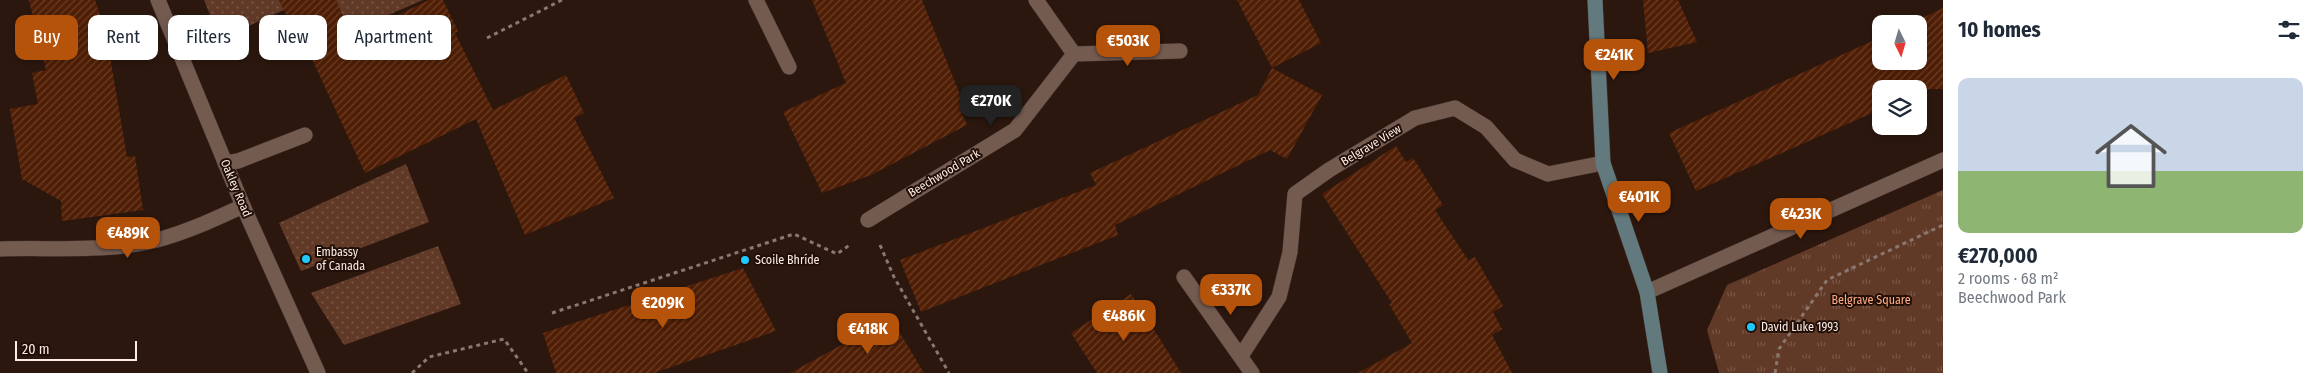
<!DOCTYPE html>
<html lang="en">
<head>
<meta charset="utf-8">
<style>
  :root { --surface:#fff; --page:#f6f6f7; --text:#1f2937; --muted:#747a83; --accent:#b45309 }
  body { margin:0; font-family:"Fira Sans Condensed",sans-serif; background:var(--page); color:var(--text); height:100vh; display:flex; flex-direction:column; font-size:19px; white-space:nowrap }
  * { box-sizing:border-box; margin:0 }
  p { font-size:16px; color:var(--muted) }
  .icon { flex:none; width:28px; height:28px; fill:none; stroke:currentColor; stroke-width:2; stroke-linecap:round; stroke-linejoin:round }
  .map { position:relative; flex:1; overflow:hidden }
  .side { display:flex; flex-direction:column; background:var(--surface); width:375px }
  .side>* { flex:none }
  .hud { position:absolute; left:15px; top:15px; width:475px; height:45px; display:flex; gap:10px }
  .needle { width:32px; rotate:175deg }
  .buttons { position:absolute; left:1872px; top:15px; display:grid; gap:10px }
  .buttons a { display:grid; place-items:center; width:55px; height:55px; border-radius:10px; background:var(--surface); box-shadow:0 2px 8px #0003; font-size:25px }
  .scale { position:absolute; left:15px; bottom:12px; width:122px; box-sizing:border-box; padding-left:5px; border:2px solid #fbece6; border-top:0; font-size:14px; line-height:18px; white-space:nowrap; color:#fbece6; -webkit-text-stroke:4px #210e06; paint-order:stroke }
  .price { position:absolute; translate:-50% -42px; padding:0 11px; border-radius:10px; background:var(--accent); color:#fff; font-size:16px; line-height:32px; filter:drop-shadow(0 1px 2px #0008) }
  .price::after { content:''; position:absolute; left:50%; top:30px; width:15px; height:11px; margin-left:-8px; background:inherit; clip-path:polygon(0 0,100% 0,50% 100%) }
  .price.on { background:#222; color:#fff }
  ul { padding:0; list-style:none }
  li { display:grid; align-content:center; gap:10px; height:265px; padding:0 15px }
  li span { display:grid; place-items:center; height:155px; border-radius:10px; color:#555 }
  li>.icon { margin-inline-start:auto }
  span .icon { width:90px; height:90px; fill:#fffc; stroke-width:1 }
  li b { font-size:21px }
  h2 { display:flex; justify-content:space-between; align-items:center; height:60px; padding:0 15px; font-size:21px }
  .pill { padding:0 18px; border-radius:10px; background:var(--surface); box-shadow:0 2px 8px #0003; font-size:18px; line-height:45px }
  .pill.on { background:var(--accent); color:#fff }
  main { display:flex; flex:1; min-height:0 }
  .map>svg:first-child { display:block }
</style>
</head>
<body>
<main>
<div class="map">
<svg width="1943" height="373" viewBox="0 0 1943 373">
  <defs>
    <pattern id="grass-dots" width="8" height="8" patternUnits="userSpaceOnUse" patternTransform="scale(1.25)"><rect width="8" height="8" fill="#613927"/><path d="M2 2h.1M6 6h.1" fill="none" stroke="#795646" stroke-width="1.8" stroke-linecap="round"/></pattern>
    <pattern id="park-tufts" width="24" height="20" patternUnits="userSpaceOnUse" patternTransform="scale(1.25)"><rect width="24" height="20" fill="#613927"/><path d="M3 7l-1-3M5 7V3M7 7l1-3M15 17l-1-3M17 17v-4M19 17l1-3" fill="none" stroke="#795646"/></pattern>
    <pattern id="building-hatch" width="6" height="6" patternUnits="userSpaceOnUse" patternTransform="scale(1.25)"><rect width="6" height="6" fill="#501e04"/><path d="M-1 1l2-2M0 6l6-6M5 7l2-2" fill="none" stroke="#6a3f29"/></pattern>
  </defs>
  <rect width="100%" height="100%" fill="#2b170e"/>
  <!-- grass -->
  <g fill="url(#grass-dots)">
    <polygon points="204,0 279,0 284,10 220,39"/>
    <polygon points="336,0 423,0 303,52 299,42 345,21"/>
    <polygon points="406,164 429,222 301,271 279,223"/>
    <polygon points="438,246 461,304 344,345 311,293"/>
  </g>
  <!-- park -->
  <polygon fill="url(#park-tufts)" points="1943,190 1943,373 1719,373 1707,330 1727,285"/>
  <!-- building -->
  <g fill="url(#building-hatch)">
    <polygon points="29,0 95,0 106,33 127,157 135,156 143,210 62,221 61,201 22,179 10,109 38,104 32,73 46,70"/>
    <polygon points="279,0 336,0 352,37 429,0 443,0 458,31 455,33 493,110 566,75 584,113 574,118 614,198 525,235 476,119 365,173 303,40 299,42"/>
    <polygon points="812,0 922,0 967,112 962,114 967,125 871,175 822,193 783,112 846,83"/>
    <polygon points="1237,0 1299,0 1321,43 1272,68"/>
    <polygon points="1643,0 1678,0 1697,42 1648,53"/>
    <polygon points="1943,8 1943,89 1926,89 1919,92 1919,89 1881,89 1881,109 1696,191 1669,133 1881,37 1881,61 1919,61 1919,24 1910,24"/>
    <polygon points="1272,68 1322,95 1287,159 1270,150 1115,225 1118,235 921,312 900,260 1096,185 1090,173 1258,95"/>
    <polygon points="1396,146 1406,162 1413,158 1443,205 1435,210 1468,260 1475,257 1503,306 1493,312 1502,329 1492,335 1512,373 1358,373 1412,343 1389,304 1392,303 1322,194"/>
    <polygon points="743,268 776,331 654,373 556,373 543,333"/>
    <polygon points="1131,294 1158,336 1181,373 1097,373 1071,333"/>
    <polygon points="891,318 924,373 790,373"/>
  </g>
  <g fill="none" stroke-linecap="round" stroke-linejoin="round">
    <defs>
      <g id="lane">
        <polyline points="756,0 789,67"/>
        <polyline points="225,163 238,161 305,135"/>
      </g>
      <g id="street">
        <polyline points="158,0 243,206 318,373"/>
        <polyline points="1074,54 1180,51"/>
        <polyline points="868,220 1015,130 1074,54 1036,0"/>
        <path d="M0,249C52,247 106,253 157,240C187,232 215,219 243,206"/>
        <polyline points="1184,277 1252,373"/>
        <polyline points="1647,292 1943,160"/>
        <polyline points="1241,356 1279,297 1290,252 1295,194 1329,170 1415,118 1455,108 1486,127 1515,160 1548,174 1603,163"/>
      </g>
      <polyline id="secondary" points="1595,0 1603,163 1647,292 1660,373"/>
    </defs>
    <!-- lane casing -->
    <use href="#lane" stroke="#41322e" stroke-width="16"/>
    <!-- street casing -->
    <use href="#street" stroke="#41322e" stroke-width="16"/>
    <!-- secondary casing -->
    <use href="#secondary" stroke="#41322e" stroke-width="16"/>
    <!-- path -->
    <g stroke="#8a7870" stroke-width="3" stroke-dasharray="4 4" stroke-linecap="butt">
      <polyline points="487,38 562,0"/>
      <polyline points="880,245 894,277 949,373"/>
      <polyline points="552,313 794,234 837,254 851,244"/>
      <polyline points="412,373 429,357 504,339 528,373"/>
      <polyline points="1775,373 1779,349 1827,280 1943,225"/>
    </g>
    <!-- lane -->
    <use href="#lane" stroke="#745b50" stroke-width="15"/>
    <!-- street -->
    <use href="#street" stroke="#745b50" stroke-width="15"/>
    <!-- secondary -->
    <use href="#secondary" stroke="#62797e" stroke-width="15"/>
  </g>
  <!-- markers -->
  <g fill="#20c9fd" stroke="#210e06" stroke-width="2">
    <circle cx="306" cy="259" r="5"/>
    <circle cx="745" cy="260" r="5"/>
    <circle cx="1751" cy="327" r="5"/>
  </g>
  <g text-anchor="middle" dominant-baseline="central" stroke-width="4" stroke-linejoin="round" paint-order="stroke">
    <!-- street labels -->
    <g font-size="12" fill="#fbece6" stroke="#210e06">
      <text transform="translate(1371 145) rotate(-31)">Belgrave View</text>
      <text transform="translate(944 173) rotate(-31)">Beechwood Park</text>
      <text transform="translate(236 188) rotate(67)">Oakley Road</text>
    </g>
    <!-- poi labels -->
    <g font-size="12" fill="#fbece6" stroke="#210e06" text-anchor="start">
      <text x="316" y="252">Embassy<tspan x="316" dy="14">of Canada</tspan></text>
      <text x="755" y="260">Scoile Bhríde</text>
      <text x="1761" y="327">David Luke 1993</text>
    </g>
    <!-- park labels -->
    <g font-size="12" fill="#ffab84" stroke="#210e06">
      <text x="1871" y="300">Belgrave Square</text>
    </g>
  </g>
</svg>
<div class="buttons">
<a><svg class="needle" viewBox="-14 -14 28 28"><path d="M0-13l5 13h-10z" fill="#e53935"/><path d="M0 13l5-13h-10z" fill="#747a83"/></svg></a>
<a><svg class="icon" aria-label="layers" viewBox="0 0 24 24"><path d="M12 4l9 5-9 5-9-5zM3 14l9 5 9-5"/></svg></a>
</div>
<div class="scale">20 m</div>
<b class="price" style="left:1128px;top:67px">€503K</b>
<b class="price" style="left:1614px;top:81px">€241K</b>
<b class="price on" style="left:991px;top:127px">€270K</b>
<b class="price" style="left:1639px;top:223px">€401K</b>
<b class="price" style="left:1801px;top:240px">€423K</b>
<b class="price" style="left:128px;top:259px">€489K</b>
<b class="price" style="left:1231px;top:316px">€337K</b>
<b class="price" style="left:663px;top:329px">€209K</b>
<b class="price" style="left:1124px;top:342px">€486K</b>
<b class="price" style="left:868px;top:355px">€418K</b>
<div class="hud">
<a class="pill on">Buy</a>
<a class="pill">Rent</a>
<a class="pill">Filters</a>
<a class="pill">New</a>
<a class="pill">Apartment</a>
</div>
</div>
<section class="side">
<h2>10 homes<svg class="icon" aria-label="filters" viewBox="0 0 24 24"><path d="M4 7h16M4 17h16"/><circle cx="9" cy="7" r="2"/><circle cx="15" cy="17" r="2"/></svg></h2>
<ul>
<li><span style="background:linear-gradient(#c9d6e8 60%,#8fb573 0)"><svg class="icon" aria-label="home" viewBox="0 0 24 24"><path d="M3 11l9-7 9 7M6 9v11h12V9"/></svg></span><div><b>€270,000</b><p>2 rooms · 68 m²</p><p>Beechwood Park</p></div></li>
</ul>
</section>
</main>
</body>
</html>
